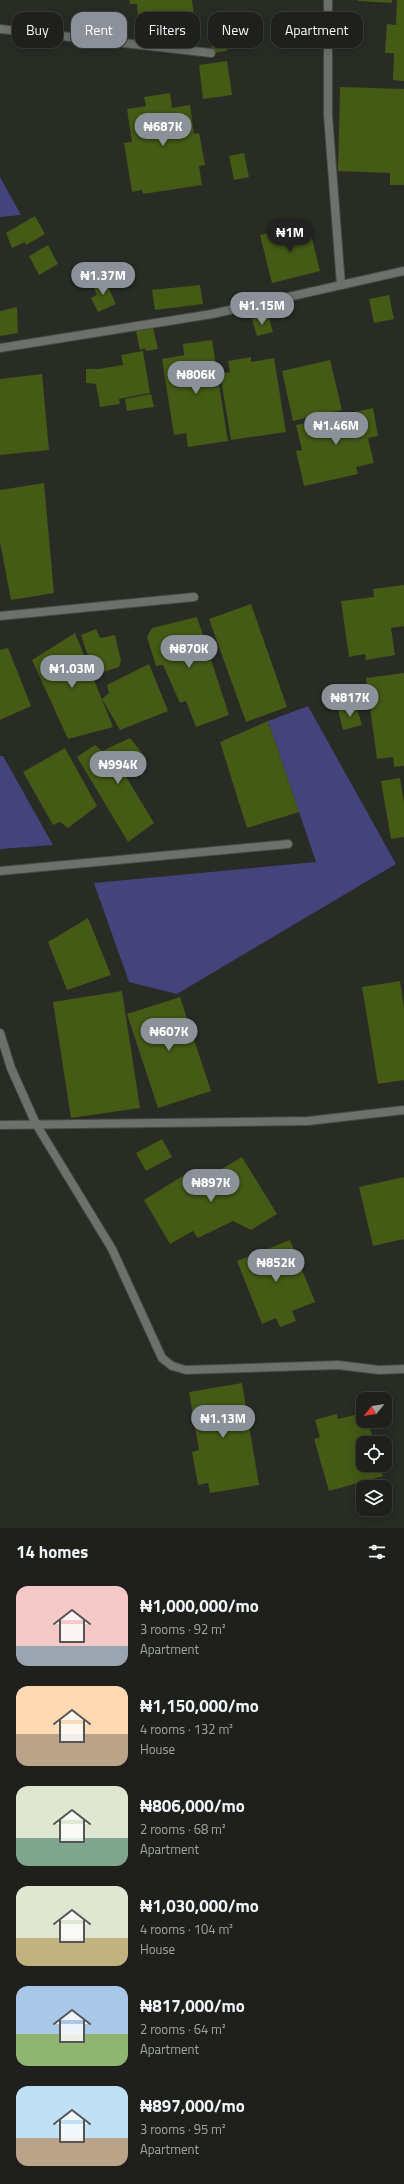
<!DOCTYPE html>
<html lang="en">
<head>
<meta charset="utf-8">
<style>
  :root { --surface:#1f201c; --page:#272825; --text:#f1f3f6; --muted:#a1a3a3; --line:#3c3e3b; --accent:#8c9099 }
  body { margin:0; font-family:"Titillium Web",sans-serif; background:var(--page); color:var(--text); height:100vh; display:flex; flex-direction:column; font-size:15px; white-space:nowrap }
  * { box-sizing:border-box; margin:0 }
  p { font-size:13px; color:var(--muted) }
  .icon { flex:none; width:22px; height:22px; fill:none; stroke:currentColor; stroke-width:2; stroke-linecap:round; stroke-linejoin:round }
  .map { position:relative; height:1528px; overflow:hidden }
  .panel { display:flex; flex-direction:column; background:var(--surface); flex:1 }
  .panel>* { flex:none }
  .hud { position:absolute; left:12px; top:12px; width:380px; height:36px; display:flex; gap:8px }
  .needle { width:26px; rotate:240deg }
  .tools { position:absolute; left:356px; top:1392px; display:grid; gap:8px }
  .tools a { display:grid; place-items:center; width:36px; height:36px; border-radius:8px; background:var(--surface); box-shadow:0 2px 10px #0003,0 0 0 1px var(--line); font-size:20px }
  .price { position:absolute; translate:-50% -34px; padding:0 9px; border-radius:14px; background:var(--accent); color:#fff; font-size:13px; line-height:26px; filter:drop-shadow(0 1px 2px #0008) }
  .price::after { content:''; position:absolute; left:50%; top:24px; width:12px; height:9px; margin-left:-6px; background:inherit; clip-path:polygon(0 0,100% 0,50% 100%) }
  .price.active { background:#222; color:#fff }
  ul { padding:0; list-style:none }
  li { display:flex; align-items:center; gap:12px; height:100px; padding:0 16px }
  li span { display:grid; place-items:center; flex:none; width:112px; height:80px; border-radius:12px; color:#555 }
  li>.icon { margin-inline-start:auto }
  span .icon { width:48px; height:48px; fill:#fffc; stroke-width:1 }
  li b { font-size:17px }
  h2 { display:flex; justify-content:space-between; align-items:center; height:48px; padding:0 16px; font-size:17px }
  .pill { padding:0 14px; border-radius:12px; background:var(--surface); box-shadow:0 2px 10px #0003,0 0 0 1px var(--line); font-size:14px; line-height:36px }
  .pill.active { background:var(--accent); color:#fff }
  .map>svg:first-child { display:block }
</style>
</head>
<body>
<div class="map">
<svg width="404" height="1528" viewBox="0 0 404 1528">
  <rect width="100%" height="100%" fill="#292b25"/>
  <!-- green -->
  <g fill="#44437b">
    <polygon points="0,177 21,215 0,217"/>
    <polygon points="308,706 396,864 177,994 129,982 94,883 316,862 268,721"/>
    <polygon points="0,756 3,756 53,845 0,849"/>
  </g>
  <!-- building -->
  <g fill="#445a15">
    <polygon points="129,0 192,0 195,24 139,29 137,4 130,4"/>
    <polygon points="358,0 392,0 392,3 358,1"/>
    <polygon points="397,0 404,0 404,81 393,80 394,53 385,53 387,24 396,25"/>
    <polygon points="223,25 227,51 212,53 209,27"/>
    <polygon points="227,61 232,95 203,99 199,65"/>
    <polygon points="340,87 404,89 404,185 390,185 390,173 338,171"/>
    <polygon points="170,93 172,108 190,105 194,134 199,133 205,165 199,166 202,185 143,194 142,190 132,192 124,143 132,142 127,109 146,106 144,97"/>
    <polygon points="244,153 249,177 234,180 229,156"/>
    <polygon points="35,216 45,234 26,245 25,242 12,248 6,233"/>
    <polygon points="308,223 320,271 272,283 260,235"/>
    <polygon points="48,245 58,264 39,275 29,256"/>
    <polygon points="104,278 116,304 98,312 91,298 97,295 92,283"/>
    <polygon points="200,285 203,304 155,310 152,290"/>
    <polygon points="389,295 394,319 374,323 369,299"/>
    <polygon points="17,307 18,333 0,336 0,311"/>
    <polygon points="268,315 273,332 257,336 252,319"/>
    <polygon points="153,328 158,349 146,351 145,348 140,350 136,331"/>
    <polygon points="212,340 228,441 188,447 186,433 174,435 162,359 184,355 183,344"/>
    <polygon points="143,351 150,393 119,399 120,404 100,407 96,384 86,383 86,369 99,369 123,365 121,355"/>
    <polygon points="251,357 251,362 274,358 286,432 231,440 220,374 230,372 228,361"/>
    <polygon points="330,360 342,410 293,421 282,371"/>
    <polygon points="42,374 49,450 0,455 0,379"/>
    <polygon points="151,394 154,407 127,411 125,399"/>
    <polygon points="373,408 378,436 368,438 374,463 356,467 358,474 304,486 296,451 302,450 296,425"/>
    <polygon points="44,483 54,593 11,600 0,542 0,490"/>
    <polygon points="404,585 404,626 391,628 395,655 366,660 365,654 349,657 341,601 374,597 373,589"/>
    <polygon points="251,604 287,707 246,722 209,619"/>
    <polygon points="197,617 229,715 196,727 186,701 180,703 163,665 156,666 147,637 152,628"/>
    <polygon points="96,629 100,638 115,635 121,661 119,667 94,675 81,635"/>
    <polygon points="75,633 113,727 68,739 32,660"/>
    <polygon points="8,648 31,706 0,720 0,650"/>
    <polygon points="149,664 168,711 120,730 102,699 109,693 107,685"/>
    <polygon points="404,673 404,766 394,767 393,757 377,759 366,678"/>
    <polygon points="356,706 362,725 343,730 338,710"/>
    <polygon points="268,721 299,812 247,828 220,742"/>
    <polygon points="130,738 146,758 125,775 154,823 128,842 77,757 95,745 102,751"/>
    <polygon points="65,748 97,806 68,828 60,822 53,825 23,772"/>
    <polygon points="400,778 404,803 404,837 391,839 381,781"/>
    <polygon points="88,918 111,975 67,990 48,942"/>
    <polygon points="400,981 404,1008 404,1080 378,1084 362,987"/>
    <polygon points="122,991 140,1108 71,1118 53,1002"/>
    <polygon points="180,997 211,1091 158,1108 127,1014"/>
    <polygon points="162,1139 172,1157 146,1171 136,1153"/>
    <polygon points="242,1157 277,1214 251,1230 233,1221 198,1238 193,1231 170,1244 144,1200 189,1172 193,1186"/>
    <polygon points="404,1177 404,1239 373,1246 359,1187"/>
    <polygon points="290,1240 315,1302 292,1311 296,1321 280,1327 276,1318 262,1324 237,1261"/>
    <polygon points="242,1383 259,1485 210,1493 208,1483 198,1485 192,1452 199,1450 189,1392"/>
    <polygon points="363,1413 363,1421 368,1421 374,1443 363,1443 363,1465 380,1465 383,1476 329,1491 314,1439 320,1437 315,1420 337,1414 338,1419"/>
  </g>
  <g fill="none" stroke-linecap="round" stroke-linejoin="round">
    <defs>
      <g id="minor">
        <polyline points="328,0 328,115 341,285"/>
        <polyline points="0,29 211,53"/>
        <polyline points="0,348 212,314 404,271"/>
        <polyline points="0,616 194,597"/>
        <polyline points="0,871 288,844"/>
        <polyline points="0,1033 11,1068 36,1124 112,1249 162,1358 172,1366 186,1370 338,1365 379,1370 404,1369"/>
        <polyline points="0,1125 308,1121 404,1110"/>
      </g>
    </defs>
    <!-- minor casing -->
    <use href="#minor" stroke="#454741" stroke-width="10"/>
    <!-- minor -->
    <use href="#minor" stroke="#6e706d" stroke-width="8"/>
  </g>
</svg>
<div class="tools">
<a><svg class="needle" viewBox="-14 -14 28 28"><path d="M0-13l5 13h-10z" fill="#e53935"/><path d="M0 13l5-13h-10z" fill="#a1a3a3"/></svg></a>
<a><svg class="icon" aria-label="locate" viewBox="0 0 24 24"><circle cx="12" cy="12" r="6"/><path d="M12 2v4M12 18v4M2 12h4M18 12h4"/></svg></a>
<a><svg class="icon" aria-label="layers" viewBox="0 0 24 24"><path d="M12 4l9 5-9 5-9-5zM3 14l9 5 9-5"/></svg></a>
</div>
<b class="price" style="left:163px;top:147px">₦687K</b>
<b class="price active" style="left:290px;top:253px">₦1M</b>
<b class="price" style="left:103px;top:296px">₦1.37M</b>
<b class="price" style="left:262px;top:326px">₦1.15M</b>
<b class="price" style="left:196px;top:395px">₦806K</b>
<b class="price" style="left:336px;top:446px">₦1.46M</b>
<b class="price" style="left:189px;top:669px">₦870K</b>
<b class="price" style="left:72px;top:689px">₦1.03M</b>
<b class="price" style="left:350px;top:718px">₦817K</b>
<b class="price" style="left:118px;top:785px">₦994K</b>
<b class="price" style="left:169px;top:1052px">₦607K</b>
<b class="price" style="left:211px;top:1203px">₦897K</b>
<b class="price" style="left:276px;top:1283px">₦852K</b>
<b class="price" style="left:223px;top:1439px">₦1.13M</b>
<div class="hud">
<a class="pill">Buy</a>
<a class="pill active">Rent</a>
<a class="pill">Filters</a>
<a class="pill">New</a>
<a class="pill">Apartment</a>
</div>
</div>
<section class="panel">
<h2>14 homes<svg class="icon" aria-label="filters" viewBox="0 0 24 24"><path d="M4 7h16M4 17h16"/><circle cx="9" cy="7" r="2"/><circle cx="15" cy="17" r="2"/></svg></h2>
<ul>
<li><span style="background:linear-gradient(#f6c9c9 75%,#9aa5b1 0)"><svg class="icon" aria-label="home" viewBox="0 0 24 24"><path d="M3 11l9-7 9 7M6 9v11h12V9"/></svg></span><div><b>₦1,000,000/mo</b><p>3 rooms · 92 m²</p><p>Apartment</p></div></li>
<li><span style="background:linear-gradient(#ffd9b3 60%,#b9a48a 0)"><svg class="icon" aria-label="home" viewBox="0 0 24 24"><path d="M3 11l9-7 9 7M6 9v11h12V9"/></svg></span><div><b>₦1,150,000/mo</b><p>4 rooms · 132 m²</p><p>House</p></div></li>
<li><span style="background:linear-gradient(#dfe7d0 65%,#7fa58c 0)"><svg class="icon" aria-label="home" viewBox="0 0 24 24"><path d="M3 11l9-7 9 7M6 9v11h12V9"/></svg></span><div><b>₦806,000/mo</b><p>2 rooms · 68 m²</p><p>Apartment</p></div></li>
<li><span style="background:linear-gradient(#dfe7d0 65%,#c2b280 0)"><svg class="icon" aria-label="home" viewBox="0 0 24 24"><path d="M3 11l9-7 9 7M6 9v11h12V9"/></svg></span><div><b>₦1,030,000/mo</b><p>4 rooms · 104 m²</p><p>House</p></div></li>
<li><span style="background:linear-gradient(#a9c7e8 60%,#8fb573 0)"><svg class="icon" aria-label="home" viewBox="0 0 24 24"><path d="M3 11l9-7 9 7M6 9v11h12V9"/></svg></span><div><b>₦817,000/mo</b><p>2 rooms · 64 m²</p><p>Apartment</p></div></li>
<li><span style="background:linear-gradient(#bfe0f5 65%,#b9a48a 0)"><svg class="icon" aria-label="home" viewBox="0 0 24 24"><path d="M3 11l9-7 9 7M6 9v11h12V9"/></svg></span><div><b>₦897,000/mo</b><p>3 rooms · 95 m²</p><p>Apartment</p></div></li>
</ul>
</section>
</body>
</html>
